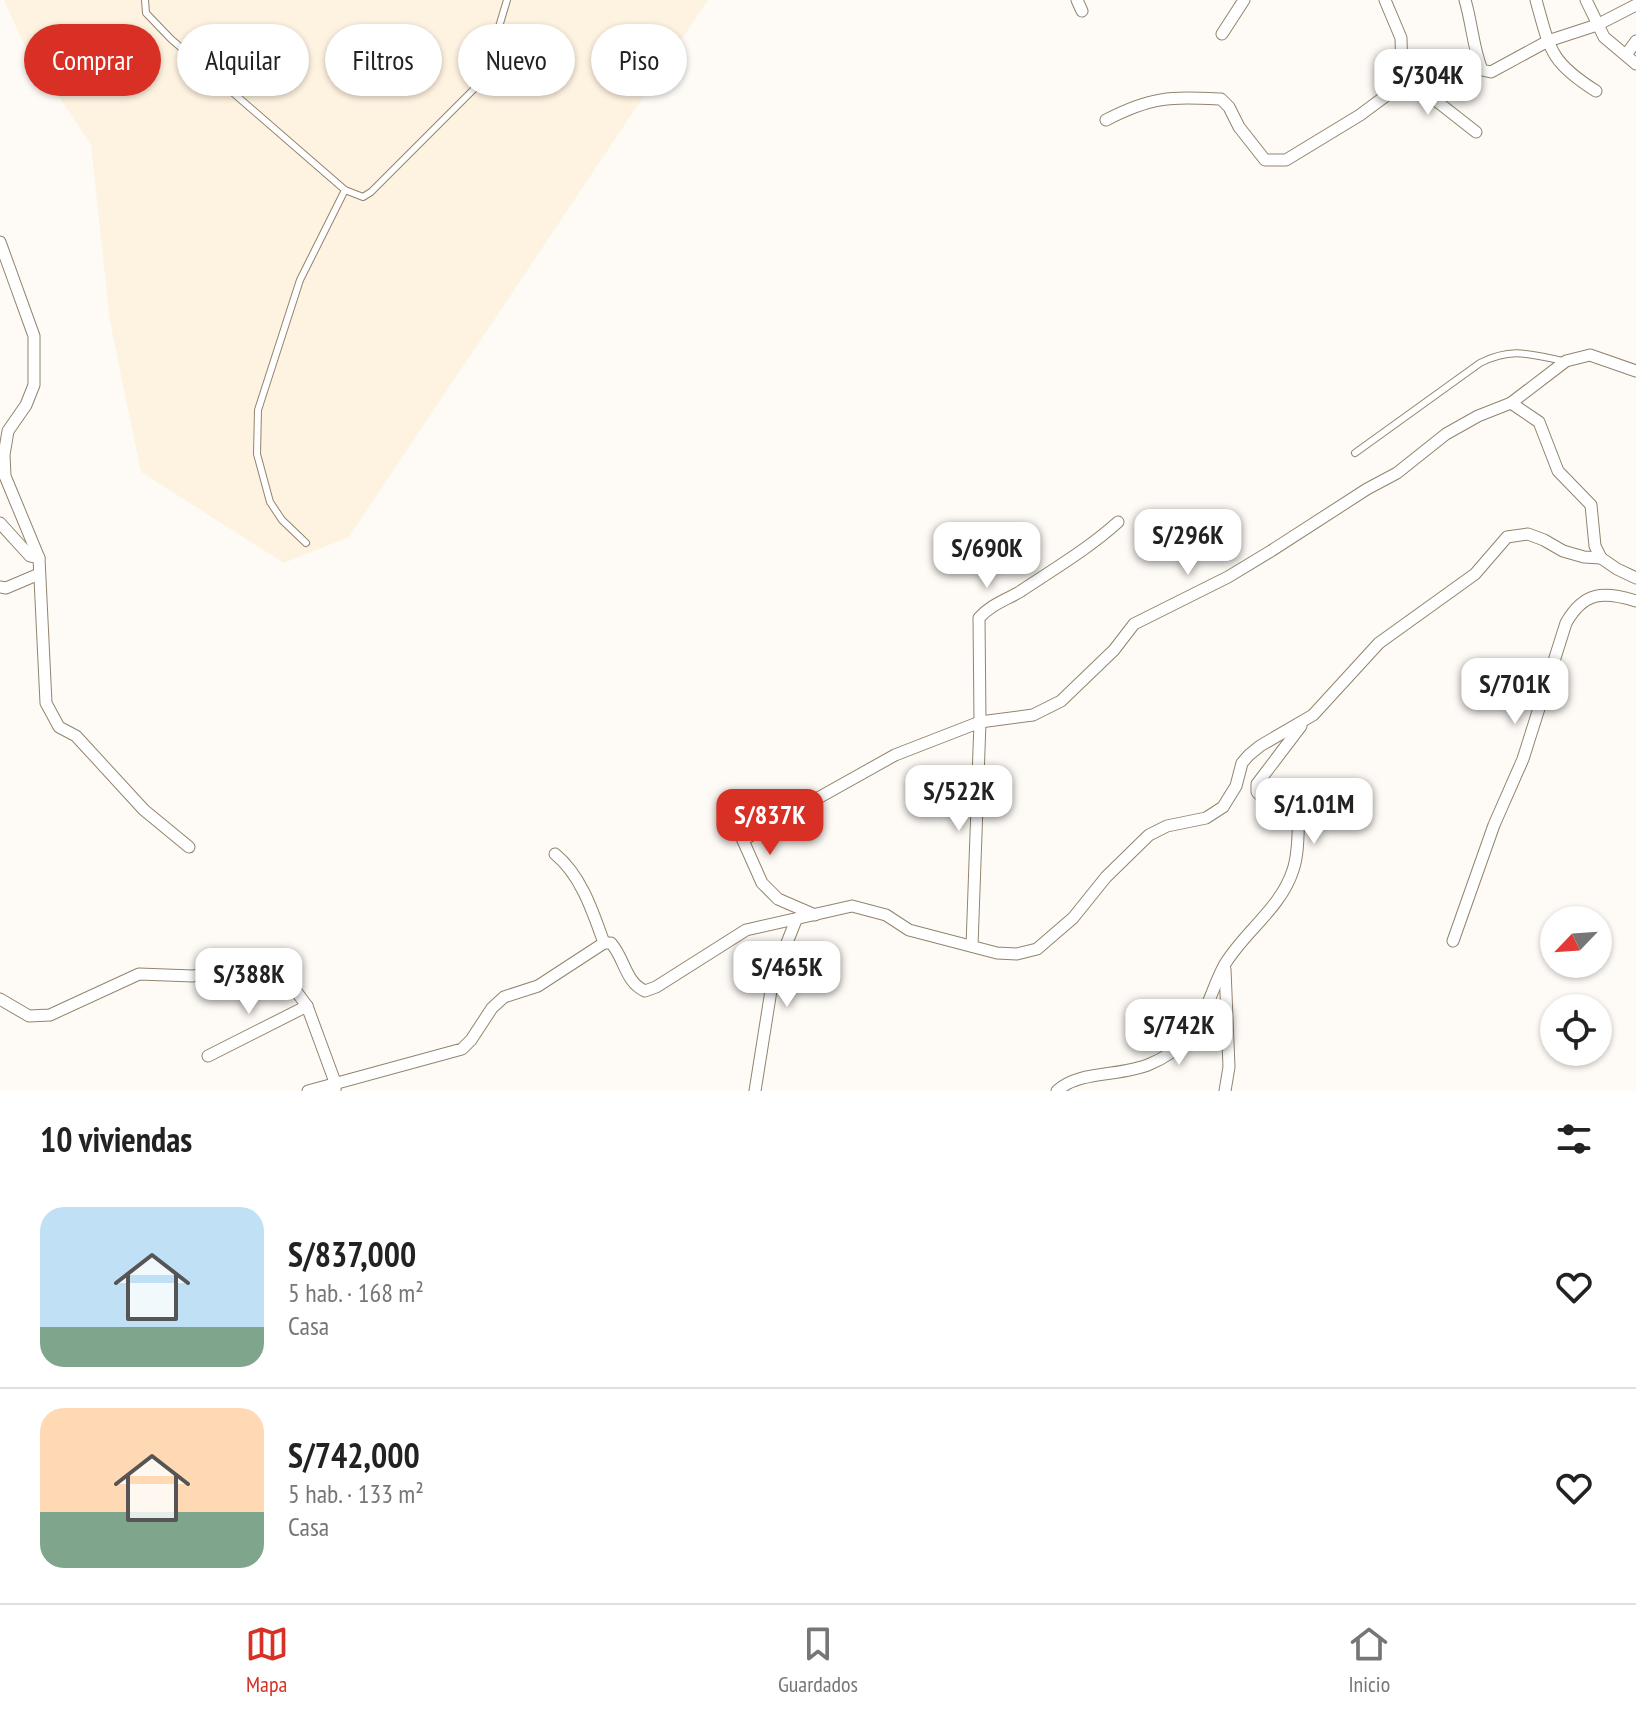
<!DOCTYPE html>
<html lang="es">
<head>
<meta charset="utf-8">
<style>
  :root { --surface:#fff; --page:#f6f6f6; --text:#222; --muted:#767676; --line:#e0e0e0; --accent:#d93025 }
  body { margin:0; font-family:"PT Sans Narrow",sans-serif; background:var(--page); color:var(--text); height:100vh; display:flex; flex-direction:column; font-size:30px; white-space:nowrap }
  * { box-sizing:border-box; margin:0 }
  p { font-size:26px; color:var(--muted) }
  .icon { flex:none; width:44px; height:44px; fill:none; stroke:currentColor; stroke-width:2; stroke-linecap:round; stroke-linejoin:round }
  .map { position:relative; height:1091px; overflow:hidden }
  .details { display:flex; flex-direction:column; background:var(--surface); flex:1 }
  .details>* { flex:none }
  .banner { position:absolute; left:24px; top:24px; width:800px; height:72px; display:flex; gap:16px }
  .needle { width:52px; rotate:245deg }
  .fabs { position:absolute; left:1540px; top:906px; display:grid; gap:16px }
  .fabs a { display:grid; place-items:center; width:72px; height:72px; border-radius:50%; background:var(--surface); box-shadow:0 2px 6px #0004; font-size:40px }
  .price { position:absolute; translate:-50% -68px; padding:0 18px; border-radius:16px; background:#fff; color:#222; font-size:26px; line-height:52px; filter:drop-shadow(0 2px 4px #0008) }
  .price::after { content:''; position:absolute; left:50%; top:48px; width:24px; height:18px; margin-left:-12px; background:inherit; clip-path:polygon(0 0,100% 0,50% 100%) }
  .price.selected { background:var(--accent); color:#fff }
  ul { padding:0; list-style:none }
  li { display:flex; align-items:center; gap:24px; height:200px; padding:0 40px }
  li+li { border-top:2px solid var(--line) }
  li span { display:grid; place-items:center; flex:none; width:224px; height:160px; border-radius:24px; color:#555 }
  li>.icon { margin-inline-start:auto }
  span .icon { width:96px; height:96px; fill:#fffc; stroke-width:1 }
  li b { font-size:34px }
  h2 { display:flex; justify-content:space-between; align-items:center; height:96px; padding:0 40px; font-size:34px }
  .chip { padding:0 28px; border-radius:36px; background:var(--surface); box-shadow:0 2px 6px #0004; font-size:28px; line-height:72px }
  .chip.selected { background:var(--accent); color:#fff }
  .tab-bar { display:flex; justify-content:space-around; align-items:center; height:112px; border-top:2px solid var(--line); background:var(--surface); font-size:22px; color:var(--muted) }
  .tab-bar a { display:grid; justify-items:center; gap:4px }
  .tab-bar .selected { color:var(--accent) }
  .map>svg:first-child { display:block }
</style>
</head>
<body>
<div class="map">
<svg width="1636" height="1091" viewBox="0 0 1636 1091">
  <rect width="100%" height="100%" fill="#fefbf6"/>
  <!-- built -->
  <polygon fill="#fef2e0" points="4,0 708,0 349,537 284,563 141,472 110,322 91,145 23,42"/>
  <g fill="none" stroke-linecap="round" stroke-linejoin="round">
    <defs>
      <g id="service">
        <polyline points="145,0 146,13 171,39 345,190 300,280 258,410 257,454 270,502 282,520 306,543"/>
        <polyline points="345,190 363,197 371,192 483,80 507,0"/>
        <path d="M1355,453L1480,363C1512,347 1529,354 1563,361"/>
      </g>
      <g id="minor">
        <polyline points="1077,0 1082,11"/>
        <path d="M1465,0C1472,23 1473,48 1482,70L1491,72L1548,41L1597,25L1636,5"/>
        <path d="M1536,0C1550,50 1550,62 1596,91"/>
        <polyline points="1586,0 1604,37 1636,64"/>
        <polyline points="1222,34 1244,0"/>
        <polyline points="1626,55 1636,41"/>
        <polyline points="1402,74 1476,132"/>
        <path d="M1106,120C1152,96 1170,97 1221,99L1229,107L1239,127L1265,160H1286L1360,115L1387,95L1396,83L1402,74L1401,38L1385,0"/>
        <polyline points="0,242 34,336 34,385 26,405 8,431 4,455 5,476 39,558 46,703 59,727 76,736 144,810 189,847"/>
        <polyline points="1511,403 1539,422 1558,471 1591,505 1595,546 1601,558 1617,569 1636,578"/>
        <polyline points="0,523 30,556 39,558"/>
        <polyline points="0,587 6,588 39,574"/>
        <polyline points="725,800 762,883 778,899 815,915"/>
        <polyline points="743,840 895,755 980,722 1033,715 1061,701 1114,650 1134,624 1228,577 1271,551 1367,489 1397,473 1446,434 1478,416 1511,403 1566,361 1590,355 1636,371"/>
        <path d="M555,854C581,875 593,912 604,943"/>
        <path d="M1453,941L1494,825L1523,759L1566,623C1584,591 1604,591 1636,601"/>
        <path d="M972,946L980,722L979,618C990,605 1006,600 1021,591C1054,569 1088,549 1118,522"/>
        <polyline points="0,999 29,1016 50,1015 139,974 193,976 239,966 264,964 282,972 307,1006 335,1082 335,1091"/>
        <polyline points="208,1056 307,1006"/>
        <path d="M308,1091L462,1049L471,1040L492,1008L504,997L538,986L604,943H611C625,959 625,982 645,991L656,987L746,930L852,906L886,915L909,930L997,953L1017,954L1037,949L1073,918L1106,877L1149,835L1167,826L1206,818L1223,807L1236,786L1242,763L1249,755L1260,746L1313,715L1379,643L1475,574L1507,537L1528,534L1544,540L1563,551L1584,557L1601,558"/>
        <polyline points="755,1091 773,978 796,920"/>
        <path d="M1057,1091C1079,1070 1121,1077 1150,1064C1162,1059 1176,1050 1185,1040C1206,1020 1211,989 1225,964C1245,931 1281,908 1293,870C1300,850 1297,824 1300,803L1297,793L1288,790L1262,797L1257,792V784L1301,726"/>
        <polyline points="1225,1091 1229,1067 1225,969"/>
      </g>
    </defs>
    <!-- service casing -->
    <use href="#service" stroke="#92846e" stroke-width="8"/>
    <!-- minor casing -->
    <use href="#minor" stroke="#92846e" stroke-width="13"/>
    <!-- service -->
    <use href="#service" stroke="#fff" stroke-width="6"/>
    <!-- minor -->
    <use href="#minor" stroke="#fff" stroke-width="11"/>
  </g>
</svg>
<div class="fabs">
<a><svg class="needle" viewBox="-14 -14 28 28"><path d="M0-13l5 13h-10z" fill="#e53935"/><path d="M0 13l5-13h-10z" fill="#767676"/></svg></a>
<a><svg class="icon" aria-label="locate" viewBox="0 0 24 24"><circle cx="12" cy="12" r="6"/><path d="M12 2v4M12 18v4M2 12h4M18 12h4"/></svg></a>
</div>
<b class="price" style="left:1428px;top:117px">S/304K</b>
<b class="price" style="left:1188px;top:577px">S/296K</b>
<b class="price" style="left:987px;top:590px">S/690K</b>
<b class="price" style="left:1515px;top:726px">S/701K</b>
<b class="price" style="left:959px;top:833px">S/522K</b>
<b class="price" style="left:1314px;top:846px">S/1.01M</b>
<b class="price selected" style="left:770px;top:857px">S/837K</b>
<b class="price" style="left:787px;top:1009px">S/465K</b>
<b class="price" style="left:249px;top:1016px">S/388K</b>
<b class="price" style="left:1179px;top:1067px">S/742K</b>
<div class="banner">
<a class="chip selected">Comprar</a>
<a class="chip">Alquilar</a>
<a class="chip">Filtros</a>
<a class="chip">Nuevo</a>
<a class="chip">Piso</a>
</div>
</div>
<section class="details">
<h2>10 viviendas<svg class="icon" aria-label="filters" viewBox="0 0 24 24"><path d="M4 7h16M4 17h16"/><circle cx="9" cy="7" r="2"/><circle cx="15" cy="17" r="2"/></svg></h2>
<ul>
<li><span style="background:linear-gradient(#bfe0f5 75%,#7fa58c 0)"><svg class="icon" aria-label="home" viewBox="0 0 24 24"><path d="M3 11l9-7 9 7M6 9v11h12V9"/></svg></span><div><b>S/837,000</b><p>5 hab. · 168 m²</p><p>Casa</p></div><svg class="icon" aria-label="heart" viewBox="0 0 24 24"><path d="M12 20l-8-8c-3-5 5-10 8-4 3-6 11-1 8 4z"/></svg></li>
<li><span style="background:linear-gradient(#ffd9b3 65%,#7fa58c 0)"><svg class="icon" aria-label="home" viewBox="0 0 24 24"><path d="M3 11l9-7 9 7M6 9v11h12V9"/></svg></span><div><b>S/742,000</b><p>5 hab. · 133 m²</p><p>Casa</p></div><svg class="icon" aria-label="heart" viewBox="0 0 24 24"><path d="M12 20l-8-8c-3-5 5-10 8-4 3-6 11-1 8 4z"/></svg></li>
</ul>
</section>
<nav class="tab-bar">
<a class="selected"><svg class="icon" aria-label="map" viewBox="0 0 24 24"><path d="M3 6l6-2 6 2 6-2v14l-6 2-6-2-6 2zM9 4v14M15 6v14"/></svg>Mapa</a>
<a><svg class="icon" aria-label="saved" viewBox="0 0 24 24"><path d="M7 4h10v16l-5-4-5 4z"/></svg>Guardados</a>
<a><svg class="icon" aria-label="home" viewBox="0 0 24 24"><path d="M3 11l9-7 9 7M6 9v11h12V9"/></svg>Inicio</a>
</nav>
</body>
</html>
